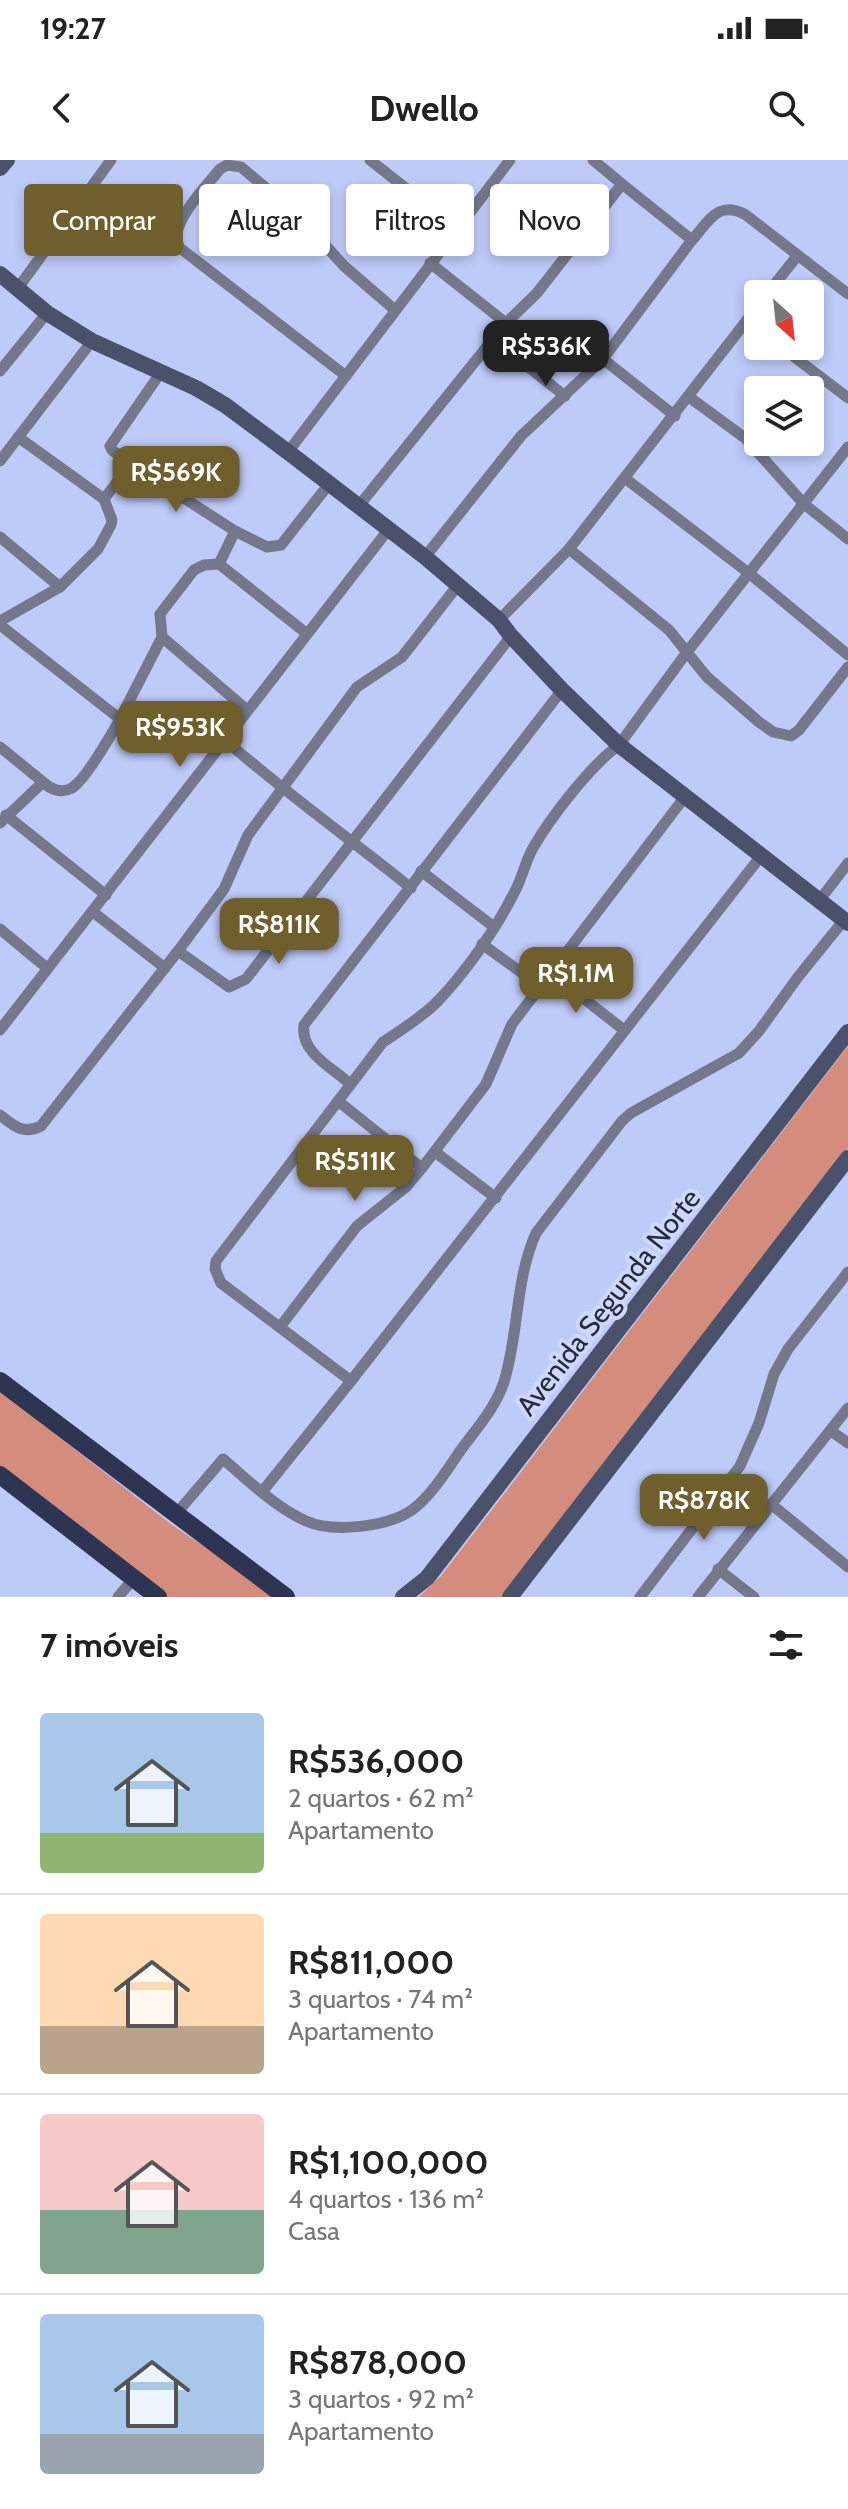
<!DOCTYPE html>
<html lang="pt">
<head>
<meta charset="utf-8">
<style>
  :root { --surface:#fff; --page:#f6f6f6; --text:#222; --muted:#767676; --line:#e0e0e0; --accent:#6e5f2d }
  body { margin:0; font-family:Cabin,sans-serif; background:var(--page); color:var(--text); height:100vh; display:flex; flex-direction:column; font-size:30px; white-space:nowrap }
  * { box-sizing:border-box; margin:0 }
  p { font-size:26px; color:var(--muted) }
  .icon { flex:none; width:44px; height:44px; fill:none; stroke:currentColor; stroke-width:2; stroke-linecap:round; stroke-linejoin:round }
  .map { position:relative; height:1437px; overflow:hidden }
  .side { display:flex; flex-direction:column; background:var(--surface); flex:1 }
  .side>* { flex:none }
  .hud { position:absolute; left:24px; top:24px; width:800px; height:72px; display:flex; gap:16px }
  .needle { width:52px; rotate:153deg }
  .controls { position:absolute; left:744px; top:120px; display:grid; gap:16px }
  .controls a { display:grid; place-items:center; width:80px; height:80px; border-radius:8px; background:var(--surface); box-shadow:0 4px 12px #0003; font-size:40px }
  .price { position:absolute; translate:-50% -68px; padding:0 18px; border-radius:16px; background:var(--accent); color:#fff; font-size:26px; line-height:52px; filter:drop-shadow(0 2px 4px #0008) }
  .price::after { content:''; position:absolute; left:50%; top:48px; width:24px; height:18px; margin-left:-12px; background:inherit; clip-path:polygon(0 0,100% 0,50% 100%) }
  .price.on { background:#222; color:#fff }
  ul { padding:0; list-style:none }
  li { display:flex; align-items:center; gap:24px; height:200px; padding:0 40px }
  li+li { border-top:2px solid var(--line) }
  li span { display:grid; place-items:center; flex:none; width:224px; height:160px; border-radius:8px; color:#555 }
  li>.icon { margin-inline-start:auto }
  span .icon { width:96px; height:96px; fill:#fffc; stroke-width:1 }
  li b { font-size:34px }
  h2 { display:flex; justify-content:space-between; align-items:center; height:96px; padding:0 40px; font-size:34px }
  .pill { padding:0 28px; border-radius:8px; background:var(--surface); box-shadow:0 4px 12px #0003; font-size:28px; line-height:72px }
  .pill.on { background:var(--accent); color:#fff }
  .status { display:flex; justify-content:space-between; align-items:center; height:56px; padding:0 40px; background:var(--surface); direction:ltr }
  .status svg { height:22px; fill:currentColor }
  header { display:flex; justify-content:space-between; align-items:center; height:104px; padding:0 40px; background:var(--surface); font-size:36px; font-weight:800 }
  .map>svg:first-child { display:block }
</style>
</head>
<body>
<div class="status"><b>19:27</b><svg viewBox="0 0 49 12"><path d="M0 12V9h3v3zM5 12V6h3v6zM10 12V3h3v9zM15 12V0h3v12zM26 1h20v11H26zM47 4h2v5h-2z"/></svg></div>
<header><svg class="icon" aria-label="back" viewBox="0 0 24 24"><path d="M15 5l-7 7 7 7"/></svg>Dwello<svg class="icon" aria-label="search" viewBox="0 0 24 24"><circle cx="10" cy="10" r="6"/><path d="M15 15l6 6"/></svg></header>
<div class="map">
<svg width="848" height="1437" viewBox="0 0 848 1437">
  <rect width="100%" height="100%" fill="#becaf8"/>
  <!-- green -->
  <g fill="#d48c7c">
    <polygon points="848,886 848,988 505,1437 419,1437 441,1416"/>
    <polygon points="0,1231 172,1365 279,1437 168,1437 0,1308"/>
  </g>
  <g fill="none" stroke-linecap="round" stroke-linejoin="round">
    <!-- street -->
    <g stroke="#73788b" stroke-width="11">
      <polyline points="370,0 456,68"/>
      <path d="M622,24L692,80C710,60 718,40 746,55L848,134"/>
      <polyline points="430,103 506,163"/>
      <polyline points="18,128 111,0"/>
      <polyline points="767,134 797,96"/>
      <polyline points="747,160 758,169"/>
      <polyline points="493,179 565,236"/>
      <polyline points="780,186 848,238"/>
      <polyline points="603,199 675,256"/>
      <polyline points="0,211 47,153"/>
      <path d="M346,216L180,88C165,67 206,27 220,9L227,5L241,7L299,56L344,106L395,150"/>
      <polyline points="689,237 745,278 804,344 848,379"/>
      <polyline points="18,277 104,339"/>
      <polyline points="288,292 510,0"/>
      <polyline points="0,301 92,181"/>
      <polyline points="131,304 235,371 219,404"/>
      <polyline points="626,319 750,414 848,495"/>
      <polyline points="358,347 506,163 537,133 622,24 593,0"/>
      <polyline points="235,371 267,387 281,385 329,324"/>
      <polyline points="0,377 60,427"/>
      <polyline points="569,389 669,470 707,517 759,562 773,572 791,576 799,570 848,507"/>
      <polyline points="425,397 521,276 603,199 692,80"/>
      <polyline points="499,460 569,389 758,146"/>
      <polyline points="0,461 60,427 98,389 111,365 112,360 104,339 131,304 112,290 110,286 161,212"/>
      <polyline points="0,465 120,559 162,477"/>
      <polyline points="247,550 162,477 160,454 194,410 204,405 219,404 306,473"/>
      <path d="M224,579C284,632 349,678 411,728"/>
      <polyline points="0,587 43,622"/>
      <polyline points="6,655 106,735"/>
      <path d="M0,663L43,622C50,629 61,634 72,628C86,619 111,575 120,559"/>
      <path d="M761,696L351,1221L221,1123L215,1109L216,1101L383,882C401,870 421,858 437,842C465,813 496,769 514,733C522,719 525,702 533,688C550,658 591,605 619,585L687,492L848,287"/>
      <polyline points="421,711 494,767"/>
      <polyline points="819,741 848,703"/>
      <polyline points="93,752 165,808"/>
      <polyline points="0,769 47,808"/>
      <polyline points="482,784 540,826"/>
      <polyline points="178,791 224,729 248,675 357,527 402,497 458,425"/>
      <polyline points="551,813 624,870"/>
      <polyline points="0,870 388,370"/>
      <path d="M349,923C331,907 300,892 304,865L562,530"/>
      <path d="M0,955C14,966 23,975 41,966L178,791L229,827L246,819L511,476"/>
      <polyline points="435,992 496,1038"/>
      <polyline points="422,1008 486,924 512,864 684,638"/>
      <polyline points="280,1167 357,1066 406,1027 422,1008 338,941"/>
      <polyline points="831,1271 848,1283"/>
      <polyline points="262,1332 351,1221"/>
      <polyline points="771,1344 848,1407"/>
      <path d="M176,1354L223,1299C249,1321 275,1347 306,1361C333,1373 387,1367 412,1350C430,1337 446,1312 458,1294C475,1270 495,1249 504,1222C519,1173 515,1120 536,1073L622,961L631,953L739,893L759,871L798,817L844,760"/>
      <polyline points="718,1409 754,1437"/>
      <polyline points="118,1437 134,1418"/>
      <polyline points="640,1437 740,1306 759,1263 774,1214 788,1189 848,1112"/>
      <polyline points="698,1437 848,1248"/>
    </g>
    <!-- secondary -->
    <g stroke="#4a516b" stroke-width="16">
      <polyline points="0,8 7,0"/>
      <polyline points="0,114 47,153 92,181 196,228 225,245 288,292 425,397 499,460 511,476 562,530 619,585 848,763"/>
      <polyline points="403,1437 427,1418 848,872"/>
      <polyline points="510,1437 848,998"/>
    </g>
    <!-- primary -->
    <g stroke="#2d3553" stroke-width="18">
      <polyline points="0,1221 286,1437"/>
      <polyline points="0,1315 158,1437"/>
    </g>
  </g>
  <g text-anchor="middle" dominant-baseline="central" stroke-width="8" stroke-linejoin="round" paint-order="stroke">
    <!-- street labels -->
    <g font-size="28" fill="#262b3c" stroke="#ced8fd">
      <text transform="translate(608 1142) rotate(-52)">Avenida Segunda Norte</text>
    </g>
  </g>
</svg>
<div class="controls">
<a><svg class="needle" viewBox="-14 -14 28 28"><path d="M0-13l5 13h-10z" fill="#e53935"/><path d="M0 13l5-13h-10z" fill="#767676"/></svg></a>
<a><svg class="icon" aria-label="layers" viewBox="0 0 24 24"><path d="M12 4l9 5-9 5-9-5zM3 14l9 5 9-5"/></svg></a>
</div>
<b class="price on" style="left:546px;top:228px">R$536K</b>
<b class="price" style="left:176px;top:354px">R$569K</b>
<b class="price" style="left:180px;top:609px">R$953K</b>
<b class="price" style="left:279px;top:806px">R$811K</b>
<b class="price" style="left:576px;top:855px">R$1.1M</b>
<b class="price" style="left:355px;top:1043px">R$511K</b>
<b class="price" style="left:704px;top:1382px">R$878K</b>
<div class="hud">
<a class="pill on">Comprar</a>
<a class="pill">Alugar</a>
<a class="pill">Filtros</a>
<a class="pill">Novo</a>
</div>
</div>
<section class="side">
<h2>7 imóveis<svg class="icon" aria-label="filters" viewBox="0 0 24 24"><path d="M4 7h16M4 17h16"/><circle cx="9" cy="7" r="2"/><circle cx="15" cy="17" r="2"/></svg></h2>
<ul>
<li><span style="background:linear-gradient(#a9c7e8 75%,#8fb573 0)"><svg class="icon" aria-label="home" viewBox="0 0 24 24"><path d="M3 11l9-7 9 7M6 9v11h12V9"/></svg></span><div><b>R$536,000</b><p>2 quartos · 62 m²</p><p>Apartamento</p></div></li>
<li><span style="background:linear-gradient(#ffd9b3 70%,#b9a48a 0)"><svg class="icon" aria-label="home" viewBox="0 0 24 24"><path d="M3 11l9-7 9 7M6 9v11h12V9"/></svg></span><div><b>R$811,000</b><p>3 quartos · 74 m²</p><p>Apartamento</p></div></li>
<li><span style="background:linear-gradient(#f6c9c9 60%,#7fa58c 0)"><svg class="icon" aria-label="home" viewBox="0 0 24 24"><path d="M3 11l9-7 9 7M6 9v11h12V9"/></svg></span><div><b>R$1,100,000</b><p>4 quartos · 136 m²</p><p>Casa</p></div></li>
<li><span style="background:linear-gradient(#a9c7e8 75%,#9aa5b1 0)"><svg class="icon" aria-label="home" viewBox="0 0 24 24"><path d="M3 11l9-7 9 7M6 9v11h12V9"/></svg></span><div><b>R$878,000</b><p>3 quartos · 92 m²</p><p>Apartamento</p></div></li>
</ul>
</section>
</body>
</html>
